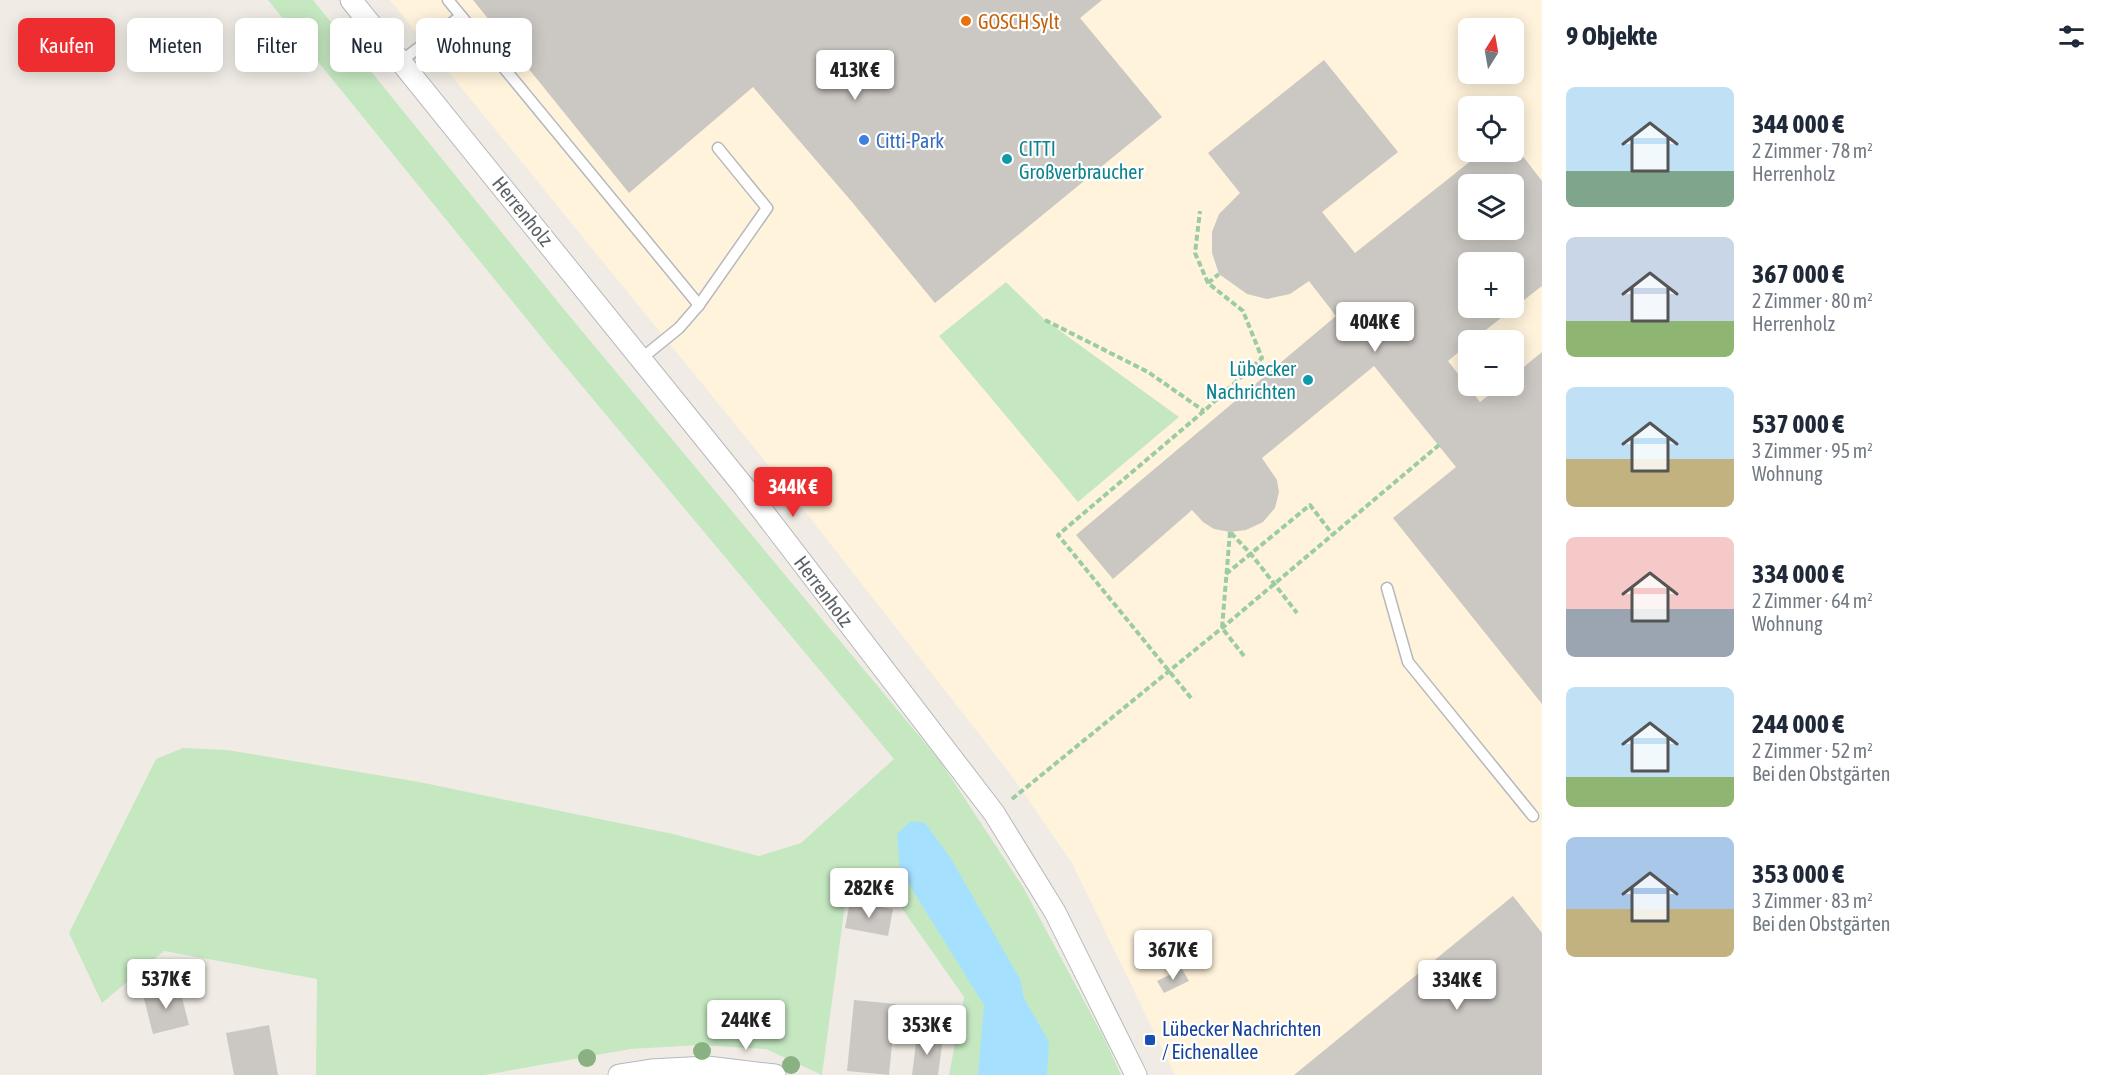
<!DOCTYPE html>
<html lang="de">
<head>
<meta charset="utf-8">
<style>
  :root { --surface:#fff; --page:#f2f2f3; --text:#1f2937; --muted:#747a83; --accent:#ee2d30 }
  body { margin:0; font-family:"Asap Condensed",sans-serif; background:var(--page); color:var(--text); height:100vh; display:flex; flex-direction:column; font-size:22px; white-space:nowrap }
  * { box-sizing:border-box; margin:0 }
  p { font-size:20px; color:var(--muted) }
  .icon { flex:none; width:33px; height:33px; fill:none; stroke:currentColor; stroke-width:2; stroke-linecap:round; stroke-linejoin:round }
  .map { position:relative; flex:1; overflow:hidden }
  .panel { display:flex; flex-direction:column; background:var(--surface); width:570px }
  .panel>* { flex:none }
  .hud { position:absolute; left:18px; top:18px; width:570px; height:54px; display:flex; gap:12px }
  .needle { width:39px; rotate:11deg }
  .controls { position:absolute; left:1458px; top:18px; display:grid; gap:12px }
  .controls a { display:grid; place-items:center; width:66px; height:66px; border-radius:9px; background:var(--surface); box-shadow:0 3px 15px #0003; font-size:30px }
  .price { position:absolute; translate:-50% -51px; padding:0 14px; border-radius:6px; background:#fff; color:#222; font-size:20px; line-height:39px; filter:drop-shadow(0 2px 3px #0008) }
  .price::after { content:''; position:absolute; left:50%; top:36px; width:18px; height:14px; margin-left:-9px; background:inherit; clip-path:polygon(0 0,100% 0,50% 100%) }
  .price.selected { background:var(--accent); color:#fff }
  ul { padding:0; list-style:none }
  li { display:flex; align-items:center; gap:18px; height:150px; padding:0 24px }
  li span { display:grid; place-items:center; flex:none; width:168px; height:120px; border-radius:9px; color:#555 }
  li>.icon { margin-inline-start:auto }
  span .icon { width:72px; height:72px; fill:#fffc; stroke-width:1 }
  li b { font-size:26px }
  h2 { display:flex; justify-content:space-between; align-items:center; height:72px; padding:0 24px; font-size:26px }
  .chip { padding:0 21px; border-radius:9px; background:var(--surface); box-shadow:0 3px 15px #0003; font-size:21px; line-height:54px }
  .chip.selected { background:var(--accent); color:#fff }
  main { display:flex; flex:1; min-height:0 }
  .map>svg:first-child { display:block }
</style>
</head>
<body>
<main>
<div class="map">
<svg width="1542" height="1075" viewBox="0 0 1542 1075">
  <rect width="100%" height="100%" fill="#f0ece5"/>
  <!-- commercial -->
  <path fill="#fff3db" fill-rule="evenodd" d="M390,0H1542V1075H1175L1072,863L1012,776L782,482ZM1468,28H1514V74H1468ZM1468,106H1514V152H1468ZM1468,184H1514V230H1468ZM1468,262H1514V308H1468ZM1468,340H1514V386H1468Z"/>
  <!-- green -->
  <g fill="#c5e8c1">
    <polygon points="268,0 313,0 567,313 940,761 1023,887 1105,1040 1121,1075 949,1075 964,997 896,900 847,890 822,1075 766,1049 700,1045 631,1049 484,1075 316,1075 317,979 164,951 102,1003 69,933 156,759 183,748 227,750 419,782 673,834 759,856 801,843 894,759 551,349"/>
    <polygon points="1006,282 1045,320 1179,417 1078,502 939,336"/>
  </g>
  <!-- water -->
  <polygon fill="#a6e0ff" points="911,821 925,823 950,857 1020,979 1024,998 1049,1042 1047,1075 978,1075 984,1005 900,870 897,834"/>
  <!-- building -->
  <g fill="#cbc7c2" fill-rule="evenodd">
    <polygon points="473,0 1102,0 1080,18 1162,117 935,303 852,202 753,87 629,193"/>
    <path d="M1324,60L1398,152L1322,212L1355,253L1482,152H1514V145L1542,181V286L1473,340H1468V344L1448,361L1480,402L1500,386H1514V375L1542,352V704L1393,518L1456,467L1374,366L1262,458L1277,480L1279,492L1275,508L1263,522L1246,530L1230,532L1214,529L1203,522L1192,510L1113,579L1076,535L1336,316L1309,281L1290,294L1267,299L1247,294L1219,274L1212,253V232L1219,214L1240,193L1208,153ZM1468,184H1514V230H1468ZM1468,262H1514V308H1468Z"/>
    <polygon points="1513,896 1542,933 1542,1075 1294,1075"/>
    <polygon points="850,902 893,909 888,936 845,928"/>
    <polygon points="1182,969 1189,981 1164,993 1157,981"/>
    <polygon points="179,986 189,1025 153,1034 143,995"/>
    <polygon points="854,1000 896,1004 889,1075 847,1071"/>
    <polygon points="269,1025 278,1075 234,1075 226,1033"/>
    <polygon points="917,1035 943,1038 938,1075 912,1075"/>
  </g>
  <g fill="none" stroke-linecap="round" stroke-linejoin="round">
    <defs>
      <g id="lane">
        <polyline points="448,0 699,305"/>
        <polyline points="401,61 461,16"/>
        <polyline points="642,358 679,328 699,305 767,208 718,148"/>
        <polyline points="1387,588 1408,662 1533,816"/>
      </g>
      <g id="street">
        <polyline points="351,0 745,488 994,813 1055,912 1136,1075"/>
        <polyline points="619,1075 651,1070 707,1067 775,1075"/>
      </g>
    </defs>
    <!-- lane casing -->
    <use href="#lane" stroke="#b6b8bc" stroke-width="13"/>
    <!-- street casing -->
    <use href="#street" stroke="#b6b8bc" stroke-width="23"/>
    <!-- path -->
    <g stroke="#9bcca4" stroke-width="4" stroke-dasharray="6 3" stroke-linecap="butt">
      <polyline points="1208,283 1219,274"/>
      <polyline points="1045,320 1148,372 1204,411"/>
      <polyline points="1230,532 1222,628 1244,656"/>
      <polyline points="1231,533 1251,554 1297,613"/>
      <polyline points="1226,574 1310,505 1333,535"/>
      <polyline points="1191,698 1058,535 1204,411 1262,358 1243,311 1208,283 1195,253 1200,211"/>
      <polyline points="1012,799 1222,628 1439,445"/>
    </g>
    <!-- lane -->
    <use href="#lane" stroke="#fff" stroke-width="10"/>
    <!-- street -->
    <use href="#street" stroke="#fff" stroke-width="21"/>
  </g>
  <!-- trees -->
  <g fill="#89b182">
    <circle cx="702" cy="1051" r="9"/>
    <circle cx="587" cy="1058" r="9"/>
    <circle cx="791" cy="1065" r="9"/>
  </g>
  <!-- markers -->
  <circle fill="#e8710a" stroke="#fff" stroke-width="2" cx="966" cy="21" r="6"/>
  <circle fill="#3f7fe0" stroke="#fff" stroke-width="2" cx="864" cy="140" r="6"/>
  <g fill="#0f9aa8" stroke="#fff" stroke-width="2">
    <circle cx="1007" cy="159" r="6"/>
    <circle cx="1308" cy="380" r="6"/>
  </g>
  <rect fill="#1a4fb4" stroke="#fff" stroke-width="2" x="1144" y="1034" width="12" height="12" rx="3"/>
  <g text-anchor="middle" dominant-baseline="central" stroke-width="4.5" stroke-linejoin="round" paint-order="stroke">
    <!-- food labels -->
    <g font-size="20" fill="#c56008" stroke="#fff" text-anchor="start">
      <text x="978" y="21">GOSCH Sylt</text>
    </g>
    <!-- shop labels -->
    <g font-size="20" fill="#366cbe" stroke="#fff" text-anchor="start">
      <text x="876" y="140">Citti-Park</text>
    </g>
    <!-- culture labels -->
    <g font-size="20" fill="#0d838f" stroke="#fff" text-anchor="start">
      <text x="1019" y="148">CITTI<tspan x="1019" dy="23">Großverbraucher</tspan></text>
      <text x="1296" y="368" text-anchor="end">Lübecker<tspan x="1296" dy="23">Nachrichten</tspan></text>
    </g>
    <!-- street labels -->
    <g font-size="20" fill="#5d6266" stroke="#fff">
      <text transform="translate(523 211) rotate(51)">Herrenholz</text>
      <text transform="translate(824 591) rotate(53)">Herrenholz</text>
    </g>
    <!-- transit labels -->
    <g font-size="20" fill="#164399" stroke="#fff" text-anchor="start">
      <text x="1162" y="1028">Lübecker Nachrichten<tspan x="1162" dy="23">/ Eichenallee</tspan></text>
    </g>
  </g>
</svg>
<div class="controls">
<a><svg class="needle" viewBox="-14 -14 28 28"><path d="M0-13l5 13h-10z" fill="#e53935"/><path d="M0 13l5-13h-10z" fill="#747a83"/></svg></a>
<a><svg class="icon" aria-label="locate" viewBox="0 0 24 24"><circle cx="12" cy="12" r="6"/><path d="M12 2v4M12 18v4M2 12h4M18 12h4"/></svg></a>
<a><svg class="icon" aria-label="layers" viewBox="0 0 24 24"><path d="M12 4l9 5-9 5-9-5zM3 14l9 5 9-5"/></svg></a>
<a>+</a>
<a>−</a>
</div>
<b class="price" style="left:855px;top:101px">413K €</b>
<b class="price" style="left:1375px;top:353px">404K €</b>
<b class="price selected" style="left:793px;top:518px">344K €</b>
<b class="price" style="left:869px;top:919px">282K €</b>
<b class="price" style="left:1173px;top:981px">367K €</b>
<b class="price" style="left:166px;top:1010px">537K €</b>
<b class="price" style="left:1457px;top:1011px">334K €</b>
<b class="price" style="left:746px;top:1051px">244K €</b>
<b class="price" style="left:927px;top:1056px">353K €</b>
<div class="hud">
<a class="chip selected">Kaufen</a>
<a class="chip">Mieten</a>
<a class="chip">Filter</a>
<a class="chip">Neu</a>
<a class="chip">Wohnung</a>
</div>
</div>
<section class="panel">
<h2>9 Objekte<svg class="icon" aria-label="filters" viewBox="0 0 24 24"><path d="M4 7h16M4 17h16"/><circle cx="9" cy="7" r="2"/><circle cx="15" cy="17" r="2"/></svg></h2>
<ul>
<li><span style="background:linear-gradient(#bfe0f5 70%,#7fa58c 0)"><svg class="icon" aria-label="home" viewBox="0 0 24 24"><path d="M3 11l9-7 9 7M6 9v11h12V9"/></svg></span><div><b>344 000 €</b><p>2 Zimmer · 78 m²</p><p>Herrenholz</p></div></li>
<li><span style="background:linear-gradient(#c9d6e8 70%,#8fb573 0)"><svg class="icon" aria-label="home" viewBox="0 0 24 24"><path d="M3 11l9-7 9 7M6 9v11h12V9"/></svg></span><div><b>367 000 €</b><p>2 Zimmer · 80 m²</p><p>Herrenholz</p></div></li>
<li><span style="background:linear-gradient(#bfe0f5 60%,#c2b280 0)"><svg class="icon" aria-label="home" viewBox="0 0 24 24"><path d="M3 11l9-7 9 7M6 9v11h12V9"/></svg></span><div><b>537 000 €</b><p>3 Zimmer · 95 m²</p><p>Wohnung</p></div></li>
<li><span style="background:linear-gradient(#f6c9c9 60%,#9aa5b1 0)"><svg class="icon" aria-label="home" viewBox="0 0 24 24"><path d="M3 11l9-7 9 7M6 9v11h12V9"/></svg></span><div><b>334 000 €</b><p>2 Zimmer · 64 m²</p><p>Wohnung</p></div></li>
<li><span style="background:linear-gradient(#bfe0f5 75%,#8fb573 0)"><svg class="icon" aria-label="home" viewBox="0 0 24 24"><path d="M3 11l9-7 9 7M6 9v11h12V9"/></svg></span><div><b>244 000 €</b><p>2 Zimmer · 52 m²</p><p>Bei den Obstgärten</p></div></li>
<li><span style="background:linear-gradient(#a9c7e8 60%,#c2b280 0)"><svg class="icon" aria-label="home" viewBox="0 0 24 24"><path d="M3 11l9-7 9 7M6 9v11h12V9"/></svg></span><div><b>353 000 €</b><p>3 Zimmer · 83 m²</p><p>Bei den Obstgärten</p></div></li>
</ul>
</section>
</main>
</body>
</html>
